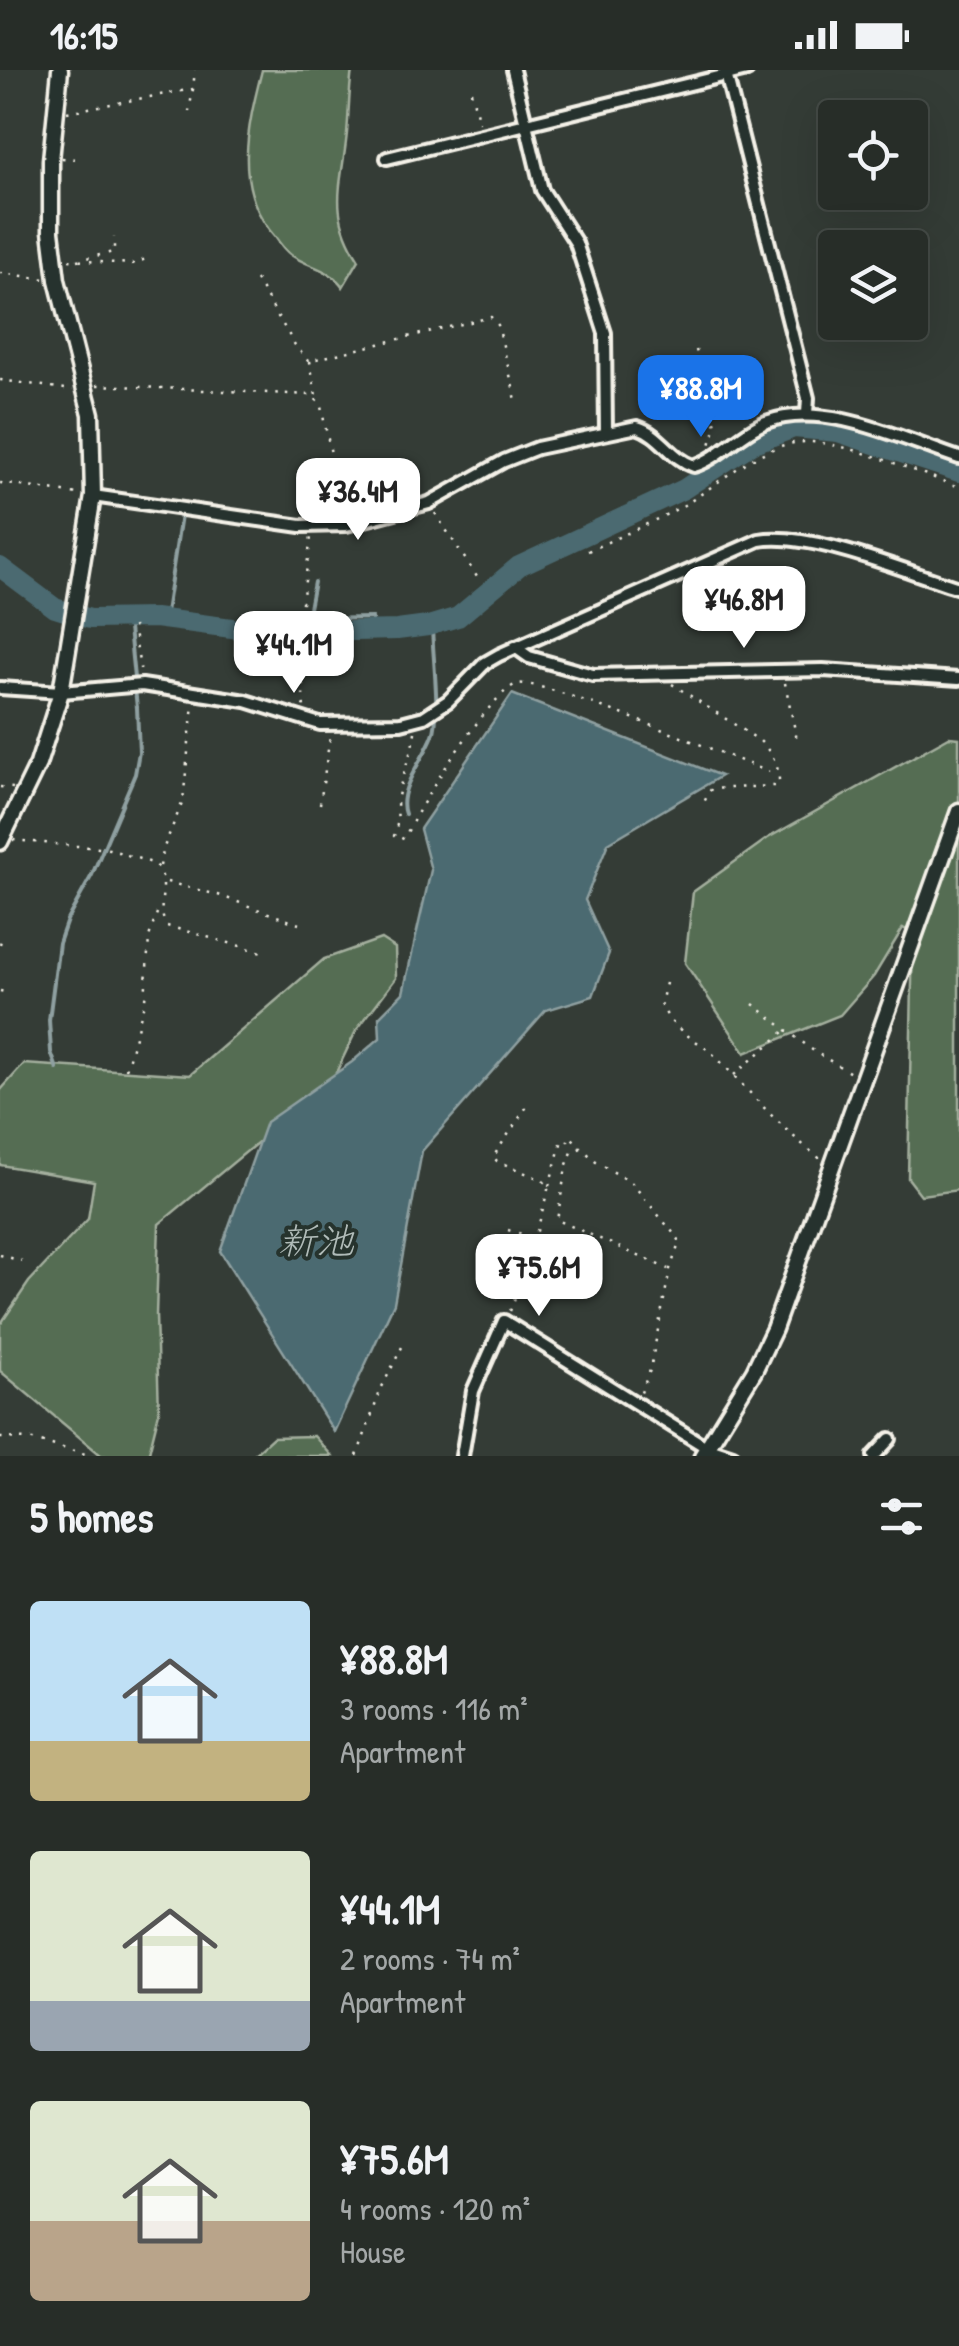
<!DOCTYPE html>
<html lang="en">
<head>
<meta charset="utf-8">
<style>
  :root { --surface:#272d28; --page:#333934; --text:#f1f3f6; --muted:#a4a8a8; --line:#434945; --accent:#1a73e8 }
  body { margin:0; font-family:"Patrick Hand","Klee One",sans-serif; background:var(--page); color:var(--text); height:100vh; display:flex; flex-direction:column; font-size:38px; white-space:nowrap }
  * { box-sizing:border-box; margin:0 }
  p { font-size:32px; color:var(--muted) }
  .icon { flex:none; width:55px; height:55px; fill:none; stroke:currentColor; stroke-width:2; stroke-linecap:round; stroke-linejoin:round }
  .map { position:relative; height:1386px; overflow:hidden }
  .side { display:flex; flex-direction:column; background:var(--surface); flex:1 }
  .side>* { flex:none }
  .controls { position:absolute; left:818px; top:30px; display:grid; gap:20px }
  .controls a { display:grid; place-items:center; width:110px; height:110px; border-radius:10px; background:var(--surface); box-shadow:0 10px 40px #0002,0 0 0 2px var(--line); font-size:50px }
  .price { position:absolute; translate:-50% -85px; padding:0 22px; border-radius:20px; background:#fff; color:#222; font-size:32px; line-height:65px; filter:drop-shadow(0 2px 5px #0008) }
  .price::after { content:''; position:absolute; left:50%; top:60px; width:30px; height:22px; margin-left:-15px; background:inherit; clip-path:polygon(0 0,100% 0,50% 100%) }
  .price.selected { background:var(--accent); color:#fff }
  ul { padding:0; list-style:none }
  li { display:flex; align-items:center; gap:30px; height:250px; padding:0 30px }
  li span { display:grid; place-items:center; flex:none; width:280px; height:200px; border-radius:10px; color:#555 }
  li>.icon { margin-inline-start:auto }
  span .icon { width:120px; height:120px; fill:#fffc; stroke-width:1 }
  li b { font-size:42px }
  h2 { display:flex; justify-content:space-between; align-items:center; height:120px; padding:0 30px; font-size:42px }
  .status { display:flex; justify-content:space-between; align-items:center; height:70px; padding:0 50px; background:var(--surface); direction:ltr }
  .status svg { height:28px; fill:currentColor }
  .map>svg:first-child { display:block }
</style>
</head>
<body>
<div class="status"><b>16:15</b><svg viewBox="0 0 49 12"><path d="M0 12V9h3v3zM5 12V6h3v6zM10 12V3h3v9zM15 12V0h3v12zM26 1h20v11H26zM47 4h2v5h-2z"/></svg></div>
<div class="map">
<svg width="959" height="1386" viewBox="0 0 959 1386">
  <rect width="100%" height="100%" fill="#343c36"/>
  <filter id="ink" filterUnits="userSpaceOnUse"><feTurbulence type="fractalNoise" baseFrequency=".01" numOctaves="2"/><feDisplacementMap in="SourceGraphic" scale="20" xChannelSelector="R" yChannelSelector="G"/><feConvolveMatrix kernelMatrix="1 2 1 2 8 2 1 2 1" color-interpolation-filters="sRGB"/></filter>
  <g filter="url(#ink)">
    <!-- green -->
    <g fill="#546d53" stroke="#a4af9e" stroke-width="2.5">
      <path d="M262,0H352C349,21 349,42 347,63C342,116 327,140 359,190L343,217C330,198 310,198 291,185C286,181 280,174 276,168C232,119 247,59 262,0Z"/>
      <polygon points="949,667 959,668 959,1120 921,1125 908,1108 913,864 903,858 874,906 840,945 745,983 685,893 693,822 768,768"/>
      <polygon points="381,869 395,878 396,908 356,961 332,1011 159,1154 156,1245 159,1342 148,1386 102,1386 0,1301 0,1255 29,1212 88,1149 94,1111 0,1095 0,1021 24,994 190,1005 324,889"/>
      <polygon points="314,1366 332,1386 252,1386 273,1367"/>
    </g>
    <!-- water -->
    <polygon fill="#4b6a71" stroke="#8fa0a1" stroke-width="2.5" points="512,624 721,706 608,773 585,830 609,883 593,926 546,940 422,1081 394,1233 334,1362 220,1181 266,1052 352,992 380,968 379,947 403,923 431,800 420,759"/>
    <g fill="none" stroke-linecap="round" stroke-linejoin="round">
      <!-- stream -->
      <g stroke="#8fa0a1" stroke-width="4">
        <polyline points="314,512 307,549 372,548 372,561"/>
        <polyline points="165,549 181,445"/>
        <path d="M405,744C396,719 425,688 433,665C441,646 432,579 432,555"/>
        <polyline points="57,999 51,982 49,950 59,873 67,850 92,805 135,704 139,682 137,638 128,548"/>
      </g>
      <!-- river -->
      <polyline stroke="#4b6a71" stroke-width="20" points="0,497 55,538 90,549 155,548 270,563 397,560 428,556 458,547 519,496 684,419 752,374 794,358 838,362 959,402"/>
      <defs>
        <g id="street">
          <polyline points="513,0 542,120 576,173 605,263 606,363"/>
          <polyline points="725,0 808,328 807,344"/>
          <polyline points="387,88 747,0"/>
          <path d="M93,426L301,456L346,455L429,433L504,391L537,378L637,357C661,364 671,389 694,396C720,388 739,363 766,352C824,330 902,369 959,388"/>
          <polyline points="515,577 529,587 593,605 823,600 959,609"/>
          <path d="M0,618L61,622L142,615L246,631L320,654L401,653L424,647L448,631L485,593L499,585L759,470C811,461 906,502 959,518"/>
          <polyline points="462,1386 473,1321 504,1251 706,1377 733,1386"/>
          <polyline points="874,1386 890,1369"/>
        </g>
        <g id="secondary">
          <polyline points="0,772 38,694 61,622 93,426 91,344 57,210 51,161 51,90 60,0"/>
          <polyline points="702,1386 754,1301 774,1259 959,741"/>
        </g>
      </defs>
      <!-- street casing -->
      <use href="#street" stroke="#f4f1e8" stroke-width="18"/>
      <!-- secondary casing -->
      <use href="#secondary" stroke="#f4f1e8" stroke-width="21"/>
      <!-- path -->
      <g stroke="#f4f1e8" stroke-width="2.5" stroke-dasharray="2.5 8" stroke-linecap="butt">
        <polyline points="471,21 479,53"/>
        <polyline points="67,42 193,19 195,0"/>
        <polyline points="189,42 193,19"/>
        <polyline points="62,88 81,89"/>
        <polyline points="69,190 132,194 146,189"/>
        <polyline points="77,190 114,182 114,167"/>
        <polyline points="0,203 46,209"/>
        <polyline points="256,210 295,275 308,291 491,247 498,255 517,334"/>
        <polyline points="696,280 716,355 710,375"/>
        <polyline points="310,291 316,326"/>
        <polyline points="0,310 73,320"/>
        <polyline points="97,315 311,325 320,333 322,341 344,445"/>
        <polyline points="0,413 78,424"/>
        <polyline points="435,443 481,513"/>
        <path d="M588,481C620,466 654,452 684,435C722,413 759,373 805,372C846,371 918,403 959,417"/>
        <polyline points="299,554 311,467"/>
        <polyline points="133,556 141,604"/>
        <polyline points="300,571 304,639"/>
        <polyline points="785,613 797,670"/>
        <path d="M672,614L760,671C772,683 779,695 779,711L774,716L711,719L703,734"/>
        <path d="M415,662C412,684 401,705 398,727C395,745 401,744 394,766L400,770L405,767C418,737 490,622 517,614C539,607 733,688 769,702"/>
        <polyline points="0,717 14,718"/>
        <polyline points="320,734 330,666"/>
        <path d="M13,770L109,779L155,794C173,812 153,835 167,856L262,882"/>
        <polyline points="160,796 164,777 183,731 193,634"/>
        <polyline points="167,812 218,825 299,854"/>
        <polyline points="0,874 1,870"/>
        <path d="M666,913L661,933C670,961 697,968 716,987C751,1023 782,1060 822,1090"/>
        <polyline points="0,921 9,923"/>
        <polyline points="753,934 815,982 854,1005"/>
        <polyline points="126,999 145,930 149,867 158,840"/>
        <polyline points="734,1005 785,961"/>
        <polyline points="581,1078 572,1082 566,1097 557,1150 668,1199"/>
        <polyline points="549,1116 562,1070 568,1071 570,1066 596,1092 631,1112 680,1171 670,1199 650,1300 640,1325"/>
        <polyline points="508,1160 536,1168"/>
        <polyline points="0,1185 22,1191"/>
        <polyline points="510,1241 526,1202 549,1116 542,1110 497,1091 493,1087 530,1032"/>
        <polyline points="0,1368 29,1369 93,1386"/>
        <polyline points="357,1386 381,1319 405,1271"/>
      </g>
      <!-- street -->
      <use href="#street" stroke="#26332d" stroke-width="10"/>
      <!-- secondary -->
      <use href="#secondary" stroke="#26332d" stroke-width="14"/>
    </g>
  </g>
  <g text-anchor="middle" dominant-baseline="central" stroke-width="8" stroke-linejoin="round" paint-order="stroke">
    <!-- water labels -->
    <g font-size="38" font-style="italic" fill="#b0bbb8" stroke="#26332d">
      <text x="316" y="1170">新池</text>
    </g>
  </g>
</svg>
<div class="controls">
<a><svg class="icon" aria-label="locate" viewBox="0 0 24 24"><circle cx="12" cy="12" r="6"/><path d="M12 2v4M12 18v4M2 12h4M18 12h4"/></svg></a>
<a><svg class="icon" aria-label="layers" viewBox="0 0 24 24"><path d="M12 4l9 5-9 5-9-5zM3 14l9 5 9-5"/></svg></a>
</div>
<b class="price selected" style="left:701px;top:370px">¥88.8M</b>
<b class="price" style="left:358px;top:473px">¥36.4M</b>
<b class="price" style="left:744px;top:581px">¥46.8M</b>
<b class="price" style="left:294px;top:626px">¥44.1M</b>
<b class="price" style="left:539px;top:1249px">¥75.6M</b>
</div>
<section class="side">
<h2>5 homes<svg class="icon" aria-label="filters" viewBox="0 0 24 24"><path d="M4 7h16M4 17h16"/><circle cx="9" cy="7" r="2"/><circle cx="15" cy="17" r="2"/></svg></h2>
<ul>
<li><span style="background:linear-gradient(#bfe0f5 70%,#c2b280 0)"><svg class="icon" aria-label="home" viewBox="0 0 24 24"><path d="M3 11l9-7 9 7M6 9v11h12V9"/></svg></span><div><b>¥88.8M</b><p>3 rooms · 116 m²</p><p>Apartment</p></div></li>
<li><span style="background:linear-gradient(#dfe7d0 75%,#9aa5b1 0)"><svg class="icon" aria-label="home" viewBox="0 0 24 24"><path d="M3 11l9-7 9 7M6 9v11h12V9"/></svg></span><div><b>¥44.1M</b><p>2 rooms · 74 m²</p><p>Apartment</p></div></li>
<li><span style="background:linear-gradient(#dfe7d0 60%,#b9a48a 0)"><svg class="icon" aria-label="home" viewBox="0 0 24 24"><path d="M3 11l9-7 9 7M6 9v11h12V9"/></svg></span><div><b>¥75.6M</b><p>4 rooms · 120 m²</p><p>House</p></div></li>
</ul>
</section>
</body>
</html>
